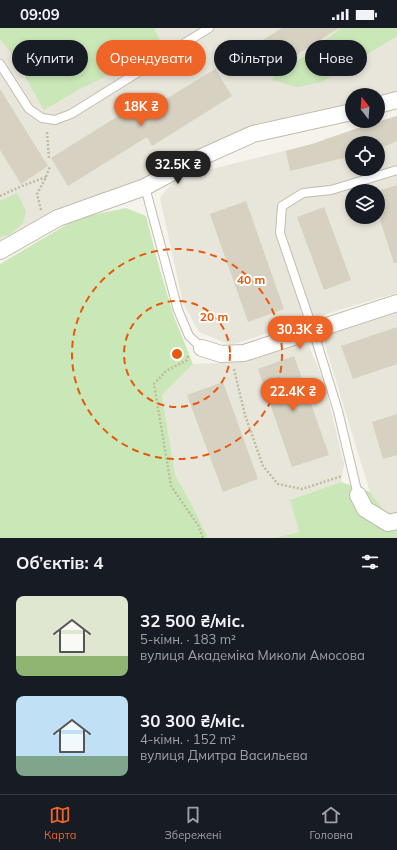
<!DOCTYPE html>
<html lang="uk">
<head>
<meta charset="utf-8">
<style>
  :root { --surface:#171b24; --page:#20242c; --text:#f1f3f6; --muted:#9ea1a6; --line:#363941; --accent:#ef6528 }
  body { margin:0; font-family:Mulish,sans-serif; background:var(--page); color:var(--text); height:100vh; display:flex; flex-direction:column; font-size:15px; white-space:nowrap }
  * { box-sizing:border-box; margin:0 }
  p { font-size:13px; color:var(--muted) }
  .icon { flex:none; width:22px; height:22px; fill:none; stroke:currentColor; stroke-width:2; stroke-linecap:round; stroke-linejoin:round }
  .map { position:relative; height:510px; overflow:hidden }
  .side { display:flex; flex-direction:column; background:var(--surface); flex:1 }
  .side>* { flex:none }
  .hud { position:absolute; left:12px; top:12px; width:373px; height:36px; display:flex; gap:8px }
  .needle { width:26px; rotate:343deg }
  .controls { position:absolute; left:345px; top:60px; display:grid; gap:8px }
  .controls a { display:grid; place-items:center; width:40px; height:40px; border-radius:50%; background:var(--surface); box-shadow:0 2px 6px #0003; font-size:20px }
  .price { position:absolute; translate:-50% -34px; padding:0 9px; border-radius:14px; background:var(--accent); color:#fff; font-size:13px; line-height:26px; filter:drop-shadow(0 1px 2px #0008) }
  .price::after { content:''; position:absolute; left:50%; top:24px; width:12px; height:9px; margin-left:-6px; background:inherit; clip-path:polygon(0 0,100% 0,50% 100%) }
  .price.active { background:#222; color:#fff }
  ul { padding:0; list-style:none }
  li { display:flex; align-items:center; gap:12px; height:100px; padding:0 16px }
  li span { display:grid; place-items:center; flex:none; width:112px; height:80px; border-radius:8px; color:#555 }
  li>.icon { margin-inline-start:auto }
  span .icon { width:48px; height:48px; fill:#fffc; stroke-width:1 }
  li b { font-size:17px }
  h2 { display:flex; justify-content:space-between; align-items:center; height:48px; padding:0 16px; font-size:17px }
  .tag { padding:0 14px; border-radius:18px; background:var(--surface); box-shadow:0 2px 6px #0003; font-size:14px; line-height:36px }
  .tag.active { background:var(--accent); color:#fff }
  .status { display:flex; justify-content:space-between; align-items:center; height:28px; padding:0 20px; background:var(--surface); direction:ltr }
  .status svg { height:11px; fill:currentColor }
  .tab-bar { display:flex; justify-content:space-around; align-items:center; height:56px; border-top:1px solid var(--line); background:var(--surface); font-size:11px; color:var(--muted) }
  .tab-bar a { display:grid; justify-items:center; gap:2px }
  .tab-bar .active { color:var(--accent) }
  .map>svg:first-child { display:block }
</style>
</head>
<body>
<div class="status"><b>09:09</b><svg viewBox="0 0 49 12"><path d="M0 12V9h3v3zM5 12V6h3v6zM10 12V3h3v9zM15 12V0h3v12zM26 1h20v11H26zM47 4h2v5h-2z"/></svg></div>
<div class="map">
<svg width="397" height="510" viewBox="0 0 397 510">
  <rect width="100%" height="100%" fill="#f5f3eb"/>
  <!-- residential -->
  <g fill="#e8e6da" fill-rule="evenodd">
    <polygon points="0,0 397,0 397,65 378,69 378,67 352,67 352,75 314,85 255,96 122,161 64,180 42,189 11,211 0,214"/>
    <path d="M397,88V265L342,281L231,317L199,304L183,275L160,170L176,150L312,116L367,97ZM352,115H378V141H352ZM352,163H378V189H352Z"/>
    <polygon points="397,284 397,484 386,485 370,464 326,320 323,305"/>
    <polygon points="308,316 324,354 344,436 341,454 290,472 299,504 274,510 208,510 194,481 175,447 162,367 193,336 222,335 246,330 284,318"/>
  </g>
  <!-- green -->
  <g fill="#c9e7b7">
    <polygon points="0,0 154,0 161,14 138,33 78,62 44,82 14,29 0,11"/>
    <polygon points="341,0 397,0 397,8 322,54 297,59 272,52 277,44 310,25"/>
    <polygon points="17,165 26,183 23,195 9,207 0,209 0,173"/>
    <polygon points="126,180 146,188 159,239 174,289 193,336 162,367 175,447 194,481 208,510 0,510 0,236 78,190"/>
    <polygon points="341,454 370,464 386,485 397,484 397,510 274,510 299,504 290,472"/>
  </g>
  <!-- building -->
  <g fill="#d6d1c1">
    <polygon points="282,0 339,0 263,48 247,22"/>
    <polygon points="215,41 232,68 152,118 147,109 68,158 51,130 131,80 137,89"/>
    <polygon points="0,61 48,138 21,156 0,122"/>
    <polygon points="397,88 397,113 378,121 378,115 352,115 352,128 290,143 286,123 312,116 367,97"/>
    <polygon points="397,157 397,235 394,235 378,186 378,163"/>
    <polygon points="246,173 284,281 248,294 210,186"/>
    <polygon points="324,179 351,252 324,262 297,189"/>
    <polygon points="397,299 397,336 353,351 341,318"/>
    <polygon points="294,328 329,427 292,439 258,341"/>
    <polygon points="223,354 258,451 223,464 187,367"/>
    <polygon points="397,386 397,427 383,431 372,394"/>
  </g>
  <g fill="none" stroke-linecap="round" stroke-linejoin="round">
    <defs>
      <g id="service">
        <polyline points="0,36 29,81 42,90 55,92 71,86 209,0"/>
        <polyline points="145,159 178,282 189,308 202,320"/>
        <polyline points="358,467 338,383 313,302 280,205 282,178 303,165 331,162 397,142"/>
      </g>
      <g id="minor">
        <polyline points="378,77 397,72"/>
        <polyline points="0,223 58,190 145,159 193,133 253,106 352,84"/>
        <polyline points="202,320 221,326 244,325 397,275"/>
        <polyline points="358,467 365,481 388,495 397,493"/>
      </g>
    </defs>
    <!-- service casing -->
    <use href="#service" stroke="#c0bdae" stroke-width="10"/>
    <!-- minor casing -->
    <use href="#minor" stroke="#c0bdae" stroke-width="18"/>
    <!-- path -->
    <g stroke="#c1bba0" stroke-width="2.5" stroke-dasharray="2 2" stroke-linecap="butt">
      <polyline points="47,104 49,131"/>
      <polyline points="0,168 22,158 46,149"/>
      <polyline points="41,182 37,166 46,149 50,138"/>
      <polyline points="188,328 187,332 166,343 154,356 171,458 198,497 203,510"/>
      <polyline points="234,341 245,387 263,438 278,456 302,461 342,448"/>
    </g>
    <!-- service -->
    <use href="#service" stroke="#fff" stroke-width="8"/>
    <!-- minor -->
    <use href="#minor" stroke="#fff" stroke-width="16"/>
  </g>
  <!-- distance rings -->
  <g fill="none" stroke="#e8590c" stroke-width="2" stroke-dasharray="7 5">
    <circle cx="177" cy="326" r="53"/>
    <circle cx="177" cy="326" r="105"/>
  </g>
  <circle cx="177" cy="326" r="6" fill="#e8590c" stroke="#fff" stroke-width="2"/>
  <g font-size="12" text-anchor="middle" font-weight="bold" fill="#e8590c" stroke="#fff" stroke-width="4" stroke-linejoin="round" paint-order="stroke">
    <text x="251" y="256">40 m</text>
    <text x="214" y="293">20 m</text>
  </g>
</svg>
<div class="controls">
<a><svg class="needle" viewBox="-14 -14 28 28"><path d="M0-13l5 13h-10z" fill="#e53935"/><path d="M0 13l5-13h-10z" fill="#9ea1a6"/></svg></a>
<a><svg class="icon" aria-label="locate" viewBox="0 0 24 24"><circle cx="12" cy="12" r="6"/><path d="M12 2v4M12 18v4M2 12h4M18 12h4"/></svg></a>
<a><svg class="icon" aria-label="layers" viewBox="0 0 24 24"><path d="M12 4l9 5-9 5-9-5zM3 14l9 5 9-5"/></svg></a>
</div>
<b class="price" style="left:141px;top:99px">18K ₴</b>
<b class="price active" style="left:178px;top:157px">32.5K ₴</b>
<b class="price" style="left:300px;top:322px">30.3K ₴</b>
<b class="price" style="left:293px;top:384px">22.4K ₴</b>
<div class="hud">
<a class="tag">Купити</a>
<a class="tag active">Орендувати</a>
<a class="tag">Фільтри</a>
<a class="tag">Нове</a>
</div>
</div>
<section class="side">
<h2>Об’єктів: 4<svg class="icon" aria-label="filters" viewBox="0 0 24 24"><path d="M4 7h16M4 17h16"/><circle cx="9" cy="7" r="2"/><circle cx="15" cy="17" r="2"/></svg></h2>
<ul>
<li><span style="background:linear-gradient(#dfe7d0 75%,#8fb573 0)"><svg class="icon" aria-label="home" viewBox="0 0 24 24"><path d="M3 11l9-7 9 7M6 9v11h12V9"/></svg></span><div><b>32 500 ₴/міс.</b><p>5-кімн. · 183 m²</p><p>вулиця Академіка Миколи Амосова</p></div></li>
<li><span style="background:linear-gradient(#bfe0f5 75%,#7fa58c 0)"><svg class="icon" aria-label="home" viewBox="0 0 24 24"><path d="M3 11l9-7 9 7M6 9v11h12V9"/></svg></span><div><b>30 300 ₴/міс.</b><p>4-кімн. · 152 m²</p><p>вулиця Дмитра Васильєва</p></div></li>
</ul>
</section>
<nav class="tab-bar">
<a class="active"><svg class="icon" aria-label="map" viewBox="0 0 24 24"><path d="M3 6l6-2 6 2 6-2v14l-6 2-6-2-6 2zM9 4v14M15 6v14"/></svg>Карта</a>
<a><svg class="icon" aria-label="saved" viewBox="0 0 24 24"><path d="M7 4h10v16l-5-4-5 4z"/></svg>Збережені</a>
<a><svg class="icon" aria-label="home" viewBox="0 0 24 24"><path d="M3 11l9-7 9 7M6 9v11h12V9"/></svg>Головна</a>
</nav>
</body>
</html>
